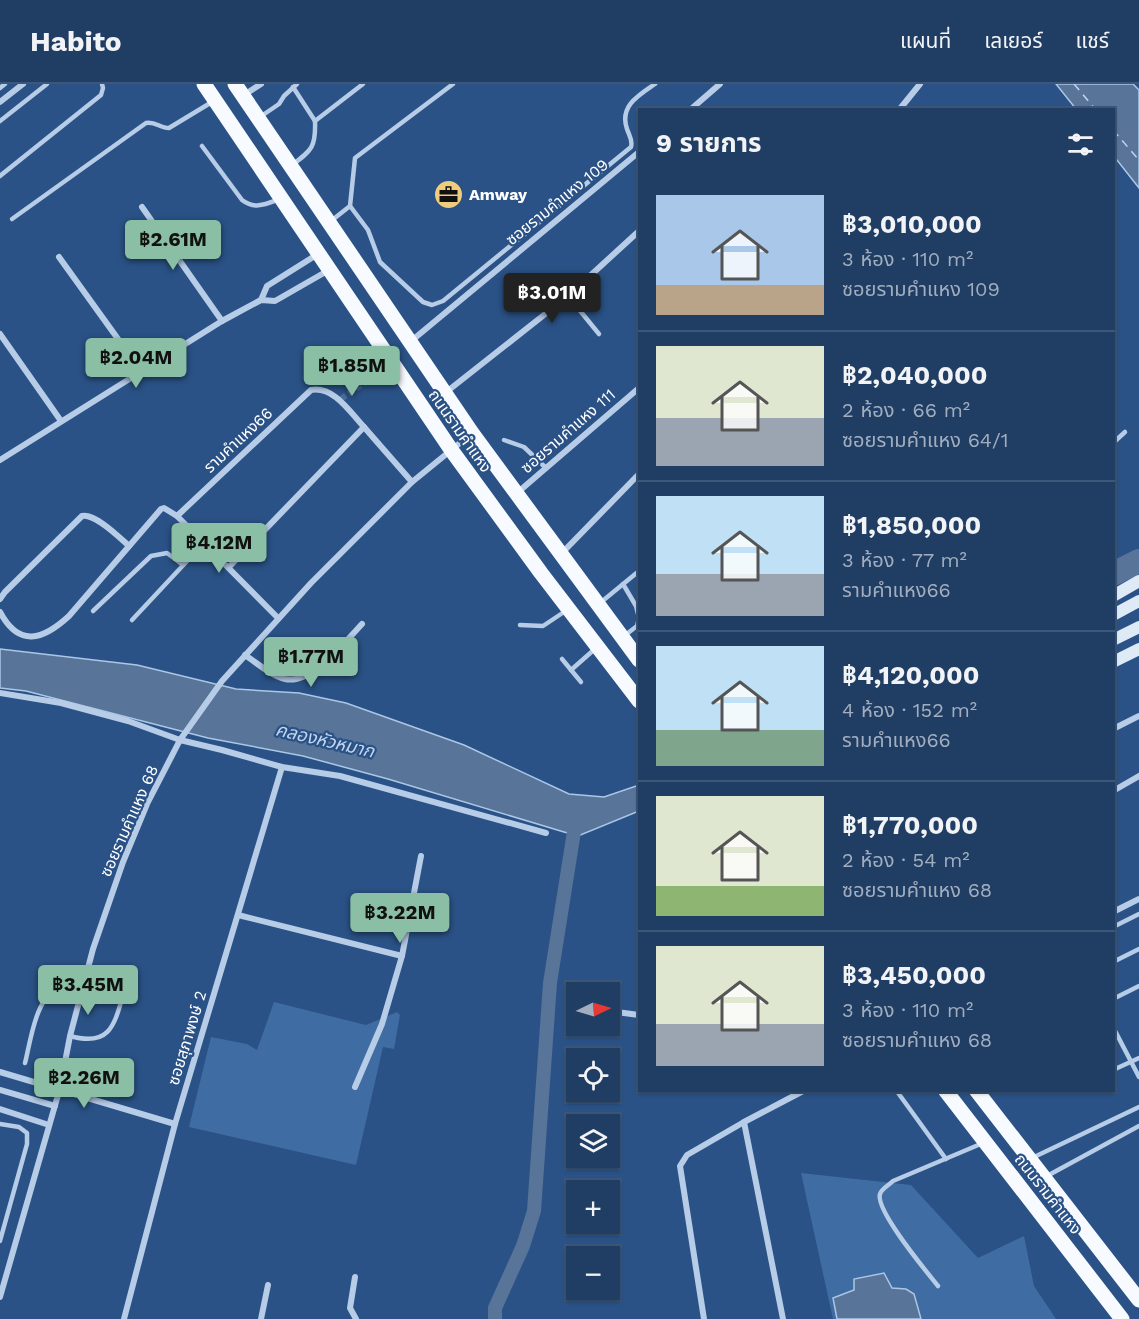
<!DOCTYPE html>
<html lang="th">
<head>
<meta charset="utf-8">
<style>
  :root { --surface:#203e64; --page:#28456a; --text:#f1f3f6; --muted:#a2aebf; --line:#3d5778; --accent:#8abfa5 }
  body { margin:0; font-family:"Work Sans","Noto Sans Thai",sans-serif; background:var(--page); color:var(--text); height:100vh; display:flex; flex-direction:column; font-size:22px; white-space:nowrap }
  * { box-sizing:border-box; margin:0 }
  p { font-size:20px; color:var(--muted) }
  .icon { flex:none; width:33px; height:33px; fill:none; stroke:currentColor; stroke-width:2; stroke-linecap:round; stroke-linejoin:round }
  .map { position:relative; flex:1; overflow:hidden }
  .drawer { position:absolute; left:638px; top:24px; width:477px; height:984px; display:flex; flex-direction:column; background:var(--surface); border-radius:0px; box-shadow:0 2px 4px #0004,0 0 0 2px var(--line) }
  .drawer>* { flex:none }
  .needle { width:39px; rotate:85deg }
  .tools { position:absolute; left:566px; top:898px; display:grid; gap:12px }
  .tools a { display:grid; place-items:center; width:54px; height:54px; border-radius:0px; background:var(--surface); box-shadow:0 2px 4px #0004,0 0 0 2px var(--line); font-size:30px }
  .price { position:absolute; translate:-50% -51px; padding:0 14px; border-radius:6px; background:var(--accent); color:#111; font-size:20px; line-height:39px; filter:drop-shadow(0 2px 3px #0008) }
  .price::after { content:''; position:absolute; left:50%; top:36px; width:18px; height:14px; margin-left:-9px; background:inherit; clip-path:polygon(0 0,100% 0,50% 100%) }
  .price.active { background:#222; color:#fff }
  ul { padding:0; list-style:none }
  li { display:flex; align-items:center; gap:18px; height:150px; padding:0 18px }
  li+li { border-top:2px solid var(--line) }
  li span { display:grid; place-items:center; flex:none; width:168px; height:120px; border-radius:0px; color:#555 }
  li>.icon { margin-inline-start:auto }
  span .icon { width:72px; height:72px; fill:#fffc; stroke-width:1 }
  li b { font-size:26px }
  h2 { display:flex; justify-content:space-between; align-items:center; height:72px; padding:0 18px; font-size:26px }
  header { display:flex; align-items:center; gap:36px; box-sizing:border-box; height:84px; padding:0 30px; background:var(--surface); border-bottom:2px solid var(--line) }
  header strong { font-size:28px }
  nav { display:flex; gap:33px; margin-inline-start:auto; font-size:21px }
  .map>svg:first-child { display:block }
</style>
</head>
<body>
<header>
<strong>Habito</strong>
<nav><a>แผนที่</a><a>เลเยอร์</a><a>แชร์</a></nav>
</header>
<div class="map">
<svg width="1139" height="1235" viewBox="0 0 1139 1235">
  <rect width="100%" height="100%" fill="#2a5286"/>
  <!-- green -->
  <g fill="#3f6ca2">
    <polygon points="274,918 366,941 397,928 400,931 394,965 383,963 356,1081 189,1043 211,953 247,960 257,966"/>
    <polygon points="801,1089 911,1101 978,1174 1024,1152 1034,1202 1056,1235 833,1235"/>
  </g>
  <!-- water -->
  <g fill="#587498" stroke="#abc7e7" stroke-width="1.5">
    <polygon points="1056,0 1133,0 1139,6 1139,104 1113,71 1113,26 1076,25"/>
    <polygon points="0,565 137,581 236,605 299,609 346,619 464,661 569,710 604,713 639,701 639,727 578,752 564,748 388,695 303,672 208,654 26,607 0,604"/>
    <polygon points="884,1189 892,1204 906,1205 914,1210 921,1235 837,1235 833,1214 854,1206 854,1195"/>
  </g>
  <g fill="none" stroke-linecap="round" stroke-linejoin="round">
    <!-- canal -->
    <polyline stroke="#587498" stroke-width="14" points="495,1235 495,1224 523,1162 534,1127 550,899 576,735"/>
    <!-- river -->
    <polyline stroke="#587498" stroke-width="24" points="1113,490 1139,477"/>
    <!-- ferry -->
    <g stroke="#c2d6ef" stroke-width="1.5" stroke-dasharray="8 6" stroke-linecap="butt">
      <polyline points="1074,0 1096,26"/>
      <polyline points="1113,46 1139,76"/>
    </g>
    <!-- street-tunnel -->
    <polyline stroke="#4a6c98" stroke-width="6" stroke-dasharray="6 3" stroke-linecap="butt" points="341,315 377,290"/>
    <!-- lane -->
    <g stroke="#b6cce7" stroke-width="4.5">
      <polyline points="293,3 315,37"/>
      <polyline points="0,4 5,0"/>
      <polyline points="260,33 279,20 284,12 297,0"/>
      <polyline points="0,37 47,0"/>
      <path d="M202,62L242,116C255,126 266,120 280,115"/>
      <path d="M292,81C312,66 316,63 315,37L363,0"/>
      <polyline points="0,92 101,11 103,4 102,0"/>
      <polyline points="350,122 355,74 453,0"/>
      <path d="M12,135L146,39C155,37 160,44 169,44L212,18"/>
      <path d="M331,137L350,122L368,146L380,178L423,218L432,221L443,217L631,63C633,56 629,51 627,45C619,22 639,11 655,0"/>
      <polyline points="568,212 599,250"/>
      <polyline points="504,356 524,363 546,384"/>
      <polyline points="1113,359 1125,348"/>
      <polyline points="623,500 636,522 639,534"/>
      <polyline points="600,519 639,487"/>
      <polyline points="93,527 151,472 167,469 183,481"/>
      <polyline points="132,536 203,460"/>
      <polyline points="520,541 543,542 567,526"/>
      <polyline points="624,552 637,542 639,534"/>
      <polyline points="562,575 581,598"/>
      <polyline points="571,586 596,564"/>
      <polyline points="370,819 410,829"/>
      <polyline points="1113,843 1139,830"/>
      <polyline points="1113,878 1139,865"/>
      <polyline points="1113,915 1139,902"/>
      <polyline points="1113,943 1139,993"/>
      <path d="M70,952C116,965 115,933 127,898"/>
      <path d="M25,979C30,960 36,910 59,905C67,903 74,906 82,908"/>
      <polyline points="1113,986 1139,974"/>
      <polyline points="896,1006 946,1075"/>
      <polyline points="0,1040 19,1043 27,1049 27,1060 0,1157"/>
      <polyline points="1032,1074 1139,1023"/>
      <polyline points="1047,1092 1139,1042"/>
      <path d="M938,1202C926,1187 875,1126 880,1110C881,1105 889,1101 893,1097L983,1059"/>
    </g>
    <!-- street -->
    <g stroke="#b6cce7" stroke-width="6">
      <polyline points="244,11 261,0"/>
      <polyline points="0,18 23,0"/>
      <polyline points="690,26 720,0"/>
      <polyline points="899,26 920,0"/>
      <polyline points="142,123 222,237"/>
      <polyline points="59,173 141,287"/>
      <polyline points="261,216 267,202 318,170"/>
      <polyline points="0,250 61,337"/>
      <polyline points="410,258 639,68"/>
      <polyline points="377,290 391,280"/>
      <polyline points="445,309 568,212 639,147"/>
      <polyline points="364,343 412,398"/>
      <polyline points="0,376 222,237 261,216 275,217 329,186"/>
      <polyline points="517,409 639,304"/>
      <path d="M177,432L311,306C334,302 350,328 364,343L229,483"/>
      <polyline points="562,469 639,390"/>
      <path d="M0,515L5,508L82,432C95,429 119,453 129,462"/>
      <path d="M0,528C19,564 43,556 69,532L161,425L164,424L177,432L278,534"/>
      <path d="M245,571C257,579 270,591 285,595C312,601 345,558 362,540"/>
      <polyline points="0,609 61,619 128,637 180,656 222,666 282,683 340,692 546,749"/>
      <polyline points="1113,645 1139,632"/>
      <polyline points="1113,707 1139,692"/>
      <polyline points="1113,828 1139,815"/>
      <polyline points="238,831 402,872 382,940 355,1003"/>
      <polyline points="402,872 421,772"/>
      <polyline points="609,927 639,931"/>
      <polyline points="0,988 175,1040"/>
      <polyline points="0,1006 55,1022"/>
      <polyline points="0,1025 49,1041"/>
      <polyline points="744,1038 783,1235"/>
      <polyline points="355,1193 350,1224 356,1235"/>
      <polyline points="0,1213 60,1004 70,952 93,865 123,778 147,720 180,656 222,597 311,499 412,398 471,350"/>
      <polyline points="124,1235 175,1040 282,683"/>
      <polyline points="261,1235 268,1201"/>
      <polyline points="704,1235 680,1082 687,1071 744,1038 805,1006"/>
    </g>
    <!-- secondary -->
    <g stroke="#dfeaf7" stroke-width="12">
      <polyline points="1113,512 1139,497"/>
      <polyline points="1113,531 1139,517"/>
      <polyline points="1113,556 1139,543"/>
      <polyline points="1113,578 1139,565"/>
    </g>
    <!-- primary -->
    <g stroke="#f7fafe" stroke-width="15">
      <polyline points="204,0 452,367 541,489 639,617"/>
      <polyline points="235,0 472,349 639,576"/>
      <polyline points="945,1006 1122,1235"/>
      <polyline points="976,1006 1139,1216"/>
    </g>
  </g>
  <!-- icons -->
  <defs>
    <symbol id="office-disc" viewBox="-11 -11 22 22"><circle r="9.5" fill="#eecd7e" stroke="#2a5286"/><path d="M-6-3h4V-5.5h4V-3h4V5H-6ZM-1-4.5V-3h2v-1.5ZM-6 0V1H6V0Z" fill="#111"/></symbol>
  </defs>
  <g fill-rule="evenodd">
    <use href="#office-disc" x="432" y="94" width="33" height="33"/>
  </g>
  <g text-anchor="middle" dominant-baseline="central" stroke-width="4.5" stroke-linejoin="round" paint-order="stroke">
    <!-- poi labels -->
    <g font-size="16" font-weight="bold" fill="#fff" stroke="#2a5286" text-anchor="start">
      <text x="469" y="110">Amway</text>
    </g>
    <!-- street labels -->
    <g font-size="16" fill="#fff" stroke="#2a5286">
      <text transform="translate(557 118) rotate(-39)">ซอยรามคำแหง 109</text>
      <text transform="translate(460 347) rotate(55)">ถนนรามคำแหง</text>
      <text transform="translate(568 347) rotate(-41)">ซอยรามคำแหง 111</text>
      <text transform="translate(238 356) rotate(-43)">รามคำแหง66</text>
      <text transform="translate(129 737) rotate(-66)">ซอยรามคำแหง 68</text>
      <text transform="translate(187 954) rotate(-73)">ซอยสุภาพงษ์ 2</text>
      <text transform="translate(1048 1110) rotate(52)">ถนนรามคำแหง</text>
    </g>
    <!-- water labels -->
    <g font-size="18" font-style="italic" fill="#c2d6ef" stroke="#2a5286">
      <text transform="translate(325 656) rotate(13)">คลองหัวหมาก</text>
    </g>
  </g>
</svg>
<div class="tools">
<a><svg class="needle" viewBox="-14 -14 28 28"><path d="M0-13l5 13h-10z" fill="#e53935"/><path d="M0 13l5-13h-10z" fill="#a2aebf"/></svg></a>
<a><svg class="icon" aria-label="locate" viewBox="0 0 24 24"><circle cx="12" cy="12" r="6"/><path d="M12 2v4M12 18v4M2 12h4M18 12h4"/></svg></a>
<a><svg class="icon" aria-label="layers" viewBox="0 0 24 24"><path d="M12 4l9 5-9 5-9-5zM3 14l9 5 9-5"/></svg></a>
<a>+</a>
<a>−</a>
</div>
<b class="price" style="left:173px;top:187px">฿2.61M</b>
<b class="price active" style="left:552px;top:240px">฿3.01M</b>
<b class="price" style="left:136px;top:305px">฿2.04M</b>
<b class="price" style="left:352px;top:313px">฿1.85M</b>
<b class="price" style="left:219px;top:490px">฿4.12M</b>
<b class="price" style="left:311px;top:604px">฿1.77M</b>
<b class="price" style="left:400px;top:860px">฿3.22M</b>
<b class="price" style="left:88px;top:932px">฿3.45M</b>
<b class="price" style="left:84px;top:1025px">฿2.26M</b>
<section class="drawer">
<h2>9 รายการ<svg class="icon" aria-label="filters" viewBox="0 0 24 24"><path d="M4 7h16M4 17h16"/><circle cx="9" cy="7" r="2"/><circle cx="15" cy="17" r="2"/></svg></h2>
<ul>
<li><span style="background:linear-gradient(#a9c7e8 75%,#b9a48a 0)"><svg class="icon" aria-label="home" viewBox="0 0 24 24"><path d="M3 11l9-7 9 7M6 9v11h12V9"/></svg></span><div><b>฿3,010,000</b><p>3 ห้อง · 110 m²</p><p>ซอยรามคำแหง 109</p></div></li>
<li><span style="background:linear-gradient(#dfe7d0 60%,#9aa5b1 0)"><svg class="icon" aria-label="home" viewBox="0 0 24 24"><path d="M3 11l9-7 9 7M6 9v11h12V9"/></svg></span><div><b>฿2,040,000</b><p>2 ห้อง · 66 m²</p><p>ซอยรามคำแหง 64/1</p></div></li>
<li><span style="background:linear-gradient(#bfe0f5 65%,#9aa5b1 0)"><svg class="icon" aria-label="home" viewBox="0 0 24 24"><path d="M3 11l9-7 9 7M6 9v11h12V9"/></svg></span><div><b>฿1,850,000</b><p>3 ห้อง · 77 m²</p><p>รามคำแหง66</p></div></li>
<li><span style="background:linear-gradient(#bfe0f5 70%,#7fa58c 0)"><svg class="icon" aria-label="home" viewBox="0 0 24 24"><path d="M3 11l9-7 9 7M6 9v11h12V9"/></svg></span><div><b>฿4,120,000</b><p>4 ห้อง · 152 m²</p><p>รามคำแหง66</p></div></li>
<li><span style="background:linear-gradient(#dfe7d0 75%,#8fb573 0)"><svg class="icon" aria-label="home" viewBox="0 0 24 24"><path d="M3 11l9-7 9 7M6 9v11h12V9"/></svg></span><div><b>฿1,770,000</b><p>2 ห้อง · 54 m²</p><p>ซอยรามคำแหง 68</p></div></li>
<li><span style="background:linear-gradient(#dfe7d0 65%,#9aa5b1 0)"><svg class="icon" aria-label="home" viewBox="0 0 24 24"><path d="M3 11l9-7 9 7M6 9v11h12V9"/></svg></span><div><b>฿3,450,000</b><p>3 ห้อง · 110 m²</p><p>ซอยรามคำแหง 68</p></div></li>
</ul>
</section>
</div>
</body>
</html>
